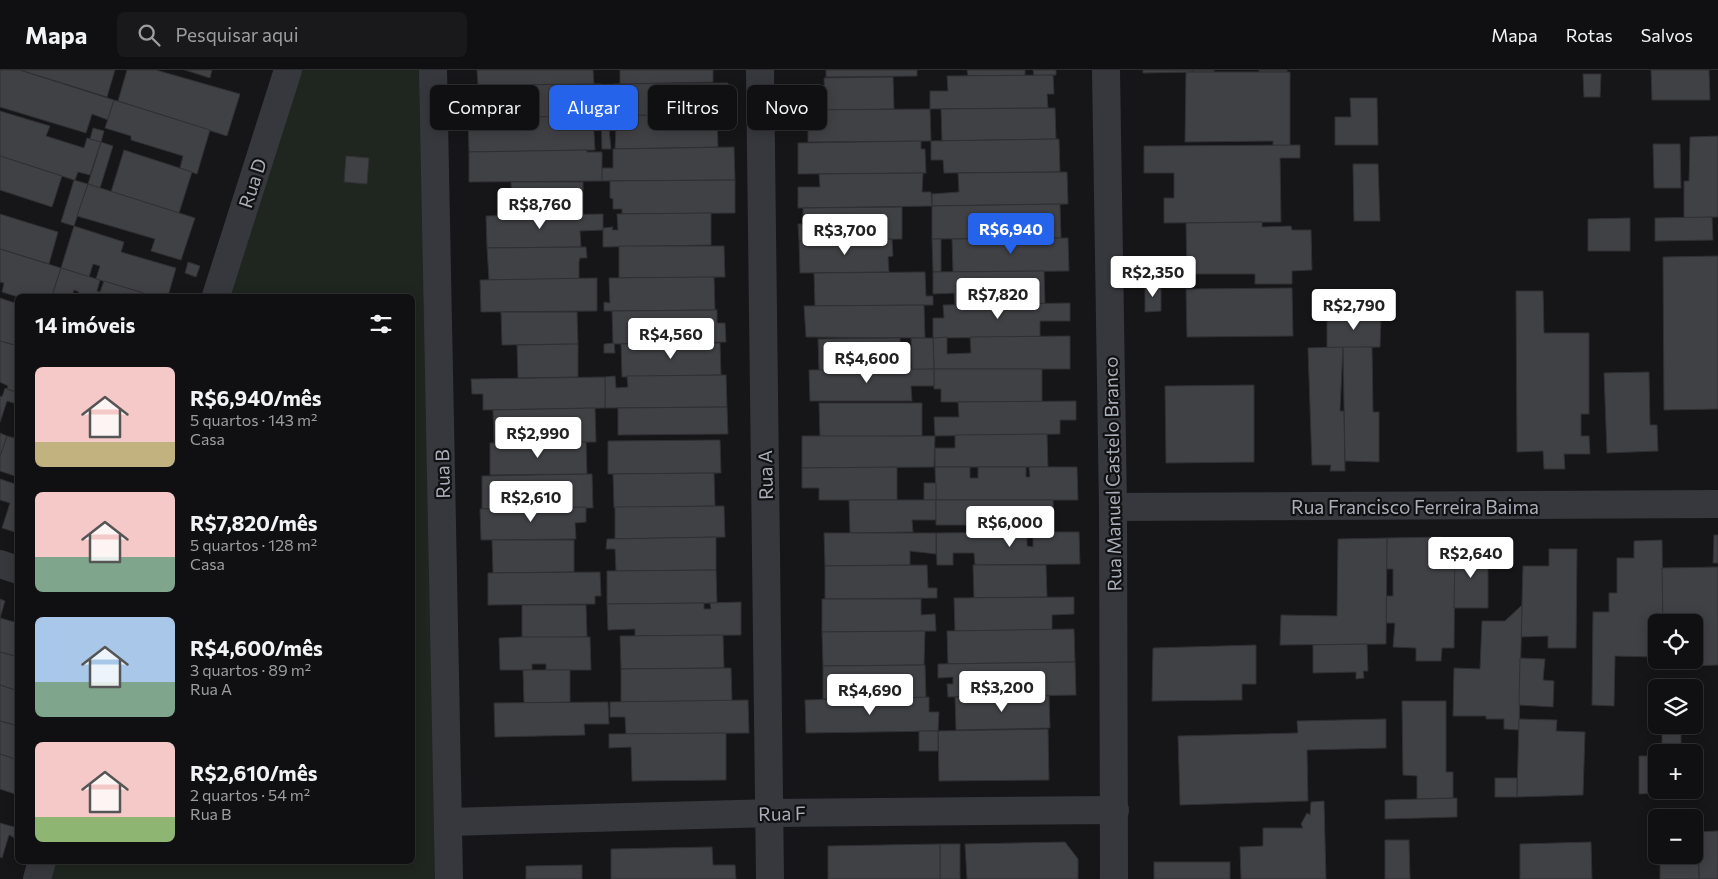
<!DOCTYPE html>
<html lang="pt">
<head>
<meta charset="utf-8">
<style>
  :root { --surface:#101012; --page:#19191b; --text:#f1f3f6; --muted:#9c9d9f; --line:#303032; --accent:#2563eb }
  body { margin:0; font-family:Commissioner,sans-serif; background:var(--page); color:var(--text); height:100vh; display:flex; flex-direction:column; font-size:19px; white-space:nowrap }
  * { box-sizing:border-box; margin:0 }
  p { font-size:16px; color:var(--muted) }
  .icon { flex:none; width:28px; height:28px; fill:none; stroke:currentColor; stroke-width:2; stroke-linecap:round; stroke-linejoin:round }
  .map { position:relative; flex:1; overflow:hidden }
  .panel { position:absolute; left:15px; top:224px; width:400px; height:570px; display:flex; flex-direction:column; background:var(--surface); border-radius:8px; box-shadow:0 2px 12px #0003,0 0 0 1px var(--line) }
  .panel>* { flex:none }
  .guide { position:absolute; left:430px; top:15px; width:475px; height:45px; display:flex; gap:10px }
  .fabs { position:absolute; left:1648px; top:544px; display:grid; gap:10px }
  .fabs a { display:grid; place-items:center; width:55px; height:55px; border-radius:8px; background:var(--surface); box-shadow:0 2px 12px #0003,0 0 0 1px var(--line); font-size:25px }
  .price { position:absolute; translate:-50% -42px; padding:0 11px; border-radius:5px; background:#fff; color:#222; font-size:16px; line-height:32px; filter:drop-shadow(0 1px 2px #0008) }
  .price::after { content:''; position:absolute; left:50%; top:30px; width:15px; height:11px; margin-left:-8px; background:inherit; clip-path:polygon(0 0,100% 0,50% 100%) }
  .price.current { background:var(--accent); color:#fff }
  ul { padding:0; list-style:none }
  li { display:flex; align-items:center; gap:15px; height:125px; padding:0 20px }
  li span { display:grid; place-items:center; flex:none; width:140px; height:100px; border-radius:8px; color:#555 }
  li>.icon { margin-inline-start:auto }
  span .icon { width:60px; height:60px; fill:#fffc; stroke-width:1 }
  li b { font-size:21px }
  h2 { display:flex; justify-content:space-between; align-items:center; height:60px; padding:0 20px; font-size:21px }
  .tag { padding:0 18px; border-radius:8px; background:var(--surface); box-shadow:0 2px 12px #0003,0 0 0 1px var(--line); font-size:18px; line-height:45px }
  .tag.current { background:var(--accent); color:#fff }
  header { display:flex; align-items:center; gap:30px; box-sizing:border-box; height:70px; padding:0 25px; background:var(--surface); border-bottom:1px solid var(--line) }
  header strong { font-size:24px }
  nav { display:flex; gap:28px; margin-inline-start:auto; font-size:18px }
  .search { width:350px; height:45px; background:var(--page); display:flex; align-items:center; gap:12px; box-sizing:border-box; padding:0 18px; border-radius:8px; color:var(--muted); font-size:19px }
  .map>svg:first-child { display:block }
</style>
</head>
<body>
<header>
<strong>Mapa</strong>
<div class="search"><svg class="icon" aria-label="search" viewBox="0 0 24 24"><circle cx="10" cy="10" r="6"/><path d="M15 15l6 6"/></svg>Pesquisar aqui</div>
<nav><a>Mapa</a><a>Rotas</a><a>Salvos</a></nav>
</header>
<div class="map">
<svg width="1718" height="809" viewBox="0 0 1718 809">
  <rect width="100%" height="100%" fill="#161618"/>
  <!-- green -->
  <polygon fill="#1e261f" points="293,0 428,0 441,809 41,809 46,791 412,791 412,226 222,226"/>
  <!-- building -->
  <g fill="#404145" stroke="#303034">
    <polygon points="0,0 20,0 114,30 108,50 92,44 86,63 0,37"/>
    <polygon points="20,0 115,0 107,27"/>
    <polygon points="127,0 156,0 240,24 227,66 118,31"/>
    <polygon points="185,0 212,0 210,8"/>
    <polygon points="477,0 593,0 594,14 478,15"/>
    <polygon points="620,0 713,0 713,12 620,14"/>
    <polygon points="826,0 917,0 917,6 826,7"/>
    <polygon points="967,0 1025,0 1025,6 968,6"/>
    <polygon points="1033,0 1056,0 1056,5 1034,6"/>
    <polygon points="1143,0 1193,0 1193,2 1143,3"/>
    <rect x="1193" y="0" width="21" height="2"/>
    <rect x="1259" y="0" width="28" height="2"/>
    <polygon points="1651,0 1709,0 1710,30 1652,30"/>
    <polygon points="1186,2 1290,2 1290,76 1273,76 1273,71 1185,72"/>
    <polygon points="1583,4 1601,4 1600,27 1584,27"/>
    <polygon points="1053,5 1054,24 1047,24 1048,38 930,39 930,21 948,21 947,6"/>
    <polygon points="893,7 894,39 825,40 824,8"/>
    <polygon points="728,13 729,44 601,46 601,26 614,26 614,14"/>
    <polygon points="601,14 601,32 593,32 593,37 574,38 574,47 513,47 511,15"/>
    <polygon points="1350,28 1377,28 1378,75 1335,75 1335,47 1351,47"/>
    <polygon points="114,30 210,60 197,104 180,98 183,86 131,70 131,66 105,58"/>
    <polygon points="1055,38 1056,69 942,71 941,39"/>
    <polygon points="930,39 931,71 808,72 808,40"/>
    <polygon points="0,41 50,56 46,66 84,78 87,68 101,72 90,105 78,102 75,110 74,110 0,86"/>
    <polygon points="717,44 718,77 615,79 616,57 609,58 611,79 602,79 601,46"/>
    <polygon points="593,46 595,80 469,82 468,48"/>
    <polygon points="93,58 104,61 101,72 90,69"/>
    <polygon points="1718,66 1718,147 1684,148 1684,111 1689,111 1690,67"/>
    <polygon points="1059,69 1060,102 944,103 943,90 931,90 931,71"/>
    <polygon points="921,71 921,79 925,79 926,103 798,104 798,73"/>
    <polygon points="101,72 113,76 100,118 88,114"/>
    <polygon points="1653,74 1680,74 1681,118 1654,118"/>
    <polygon points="1300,75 1300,88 1280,88 1281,152 1164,153 1164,128 1174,128 1174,103 1144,103 1144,76"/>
    <polygon points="734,77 735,110 602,111 602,98 613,98 613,79"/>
    <polygon points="124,80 192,102 179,143 111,122"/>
    <polygon points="586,80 587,82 602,82 602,111 469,112 469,82"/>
    <polygon points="0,86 62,106 52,137 0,120"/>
    <polygon points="346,86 369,88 367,114 344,112"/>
    <polygon points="1353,94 1378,94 1380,151 1354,151"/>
    <polygon points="1067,102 1068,134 932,136 932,124 959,122 958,103"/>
    <polygon points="923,103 922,122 931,122 932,136 798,138 798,117 820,117 819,104"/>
    <polygon points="74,110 88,114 74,156 61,152"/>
    <polygon points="735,110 735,143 622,144 622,139 613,139 613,129 610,128 610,111"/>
    <polygon points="511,112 583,112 583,144 512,145"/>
    <polygon points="88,114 195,148 181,190 151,181 155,169 77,146"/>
    <polygon points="1060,134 1061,168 932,169 932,136"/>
    <polygon points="902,137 902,169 799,171 798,154 803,154 803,138"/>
    <polygon points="711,143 711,175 603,177 603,158 613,157 612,160 618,160 617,144"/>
    <polygon points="0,144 58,162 49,194 0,179"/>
    <polygon points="603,144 603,160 580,161 581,177 487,178 486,146"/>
    <polygon points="1712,147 1713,170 1655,171 1655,148"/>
    <polygon points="1630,148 1630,181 1588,181 1588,149"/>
    <polygon points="1262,152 1262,157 1291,156 1292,160 1311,160 1312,200 1292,201 1292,214 1255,214 1255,204 1187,204 1186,153"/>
    <polygon points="74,156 124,172 121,182 176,198 168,226 153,226 96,209 100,196 93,194 89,207 61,198"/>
    <polygon points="1068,168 1069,201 953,202 952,169"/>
    <polygon points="892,169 893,186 888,187 889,202 800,203 799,171"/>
    <polygon points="932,169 941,169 941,202 933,202"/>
    <polygon points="619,176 724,176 725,207 619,208"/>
    <polygon points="586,177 587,188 580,188 579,192 579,209 489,210 487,178"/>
    <polygon points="0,179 61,198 52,226 18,227 2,222 4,213 0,212"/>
    <polygon points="1718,186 1718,339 1664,340 1663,187"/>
    <polygon points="188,192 200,196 196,207 185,203"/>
    <polygon points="61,198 100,210 97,221 100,222 104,211 153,226 77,226 79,222 74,220 72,226 52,226"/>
    <polygon points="1044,201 1045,234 955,235 954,223 933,224 933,202"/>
    <polygon points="925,202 926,226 933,226 933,235 815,236 814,203"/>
    <polygon points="714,207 715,240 604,241 604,232 610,233 609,208"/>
    <polygon points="597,208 597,241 481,242 480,210"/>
    <polygon points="1145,215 1161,215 1161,241 1145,242"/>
    <polygon points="1292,218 1293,266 1187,267 1186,219"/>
    <polygon points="1516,221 1543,221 1544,263 1589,263 1589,344 1581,344 1581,366 1589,366 1590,384 1564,384 1565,399 1544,399 1543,381 1517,382"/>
    <polygon points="0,228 18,234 15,255 18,255 18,276 0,271"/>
    <polygon points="1070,233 1070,251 1040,251 1040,267 933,268 933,248 944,248 943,235"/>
    <polygon points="924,235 925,268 806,267 804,236"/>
    <polygon points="715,240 717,240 717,253 725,253 726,272 613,274 612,241"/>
    <polygon points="501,242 577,242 578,274 502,275"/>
    <polygon points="1381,245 1380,277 1327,278 1327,246"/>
    <polygon points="1070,266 1070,299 934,299 933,268 947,267 947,284 971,283 970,267"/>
    <polygon points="900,268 902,299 819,300 818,269"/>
    <polygon points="911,268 933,268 934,299 912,300"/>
    <polygon points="0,271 18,276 18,323 7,319 8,316 0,312"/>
    <polygon points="614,273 615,283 604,283 604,274"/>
    <polygon points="720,273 721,305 622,307 621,274"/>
    <polygon points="578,274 578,307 518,308 517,275"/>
    <polygon points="1343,277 1340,341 1344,341 1345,401 1330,401 1331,395 1312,395 1308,278"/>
    <polygon points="1343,277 1372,277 1373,342 1379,342 1379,392 1345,391"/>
    <polygon points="934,299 1042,299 1042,332 941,332 941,319 934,319"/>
    <polygon points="934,299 934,316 911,316 912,331 810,331 809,300"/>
    <polygon points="1649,302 1650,355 1657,355 1658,381 1607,383 1604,303"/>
    <polygon points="726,305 727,337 605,338 605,307 615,306 616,318 628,317 627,306"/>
    <polygon points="605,307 605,338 483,340 483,324 472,324 471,309"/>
    <polygon points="1254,315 1254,392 1166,393 1165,316"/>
    <polygon points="5,318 18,323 18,332 17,334 7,331 0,352 0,326 2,327"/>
    <polygon points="1076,331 1076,350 1060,350 1060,364 935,366 934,347 959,347 958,332"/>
    <polygon points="819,333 922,333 922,366 820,367"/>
    <polygon points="727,337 728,364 618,365 618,338"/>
    <polygon points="595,338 596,372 494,373 493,340"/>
    <polygon points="0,363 7,366 0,387"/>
    <polygon points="1047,364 1048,397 935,397 935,378 955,378 955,365"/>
    <polygon points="7,366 18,369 18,407 0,401 0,387"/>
    <polygon points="802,366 935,366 934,397 802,398"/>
    <polygon points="720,370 721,403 608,404 608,371"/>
    <polygon points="586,372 587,404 490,405 490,373"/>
    <polygon points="897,397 897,430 819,430 819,418 802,418 802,398"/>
    <polygon points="935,397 970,397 970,408 978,408 978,397 1026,397 1026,407 1030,407 1029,397 1077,397 1078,430 936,430"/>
    <polygon points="714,403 715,436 614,438 613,404"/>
    <polygon points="592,404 593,438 482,439 482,406"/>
    <polygon points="0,409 18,415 18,463 2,458 10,433 0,430"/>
    <rect x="924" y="413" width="12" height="17"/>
    <polygon points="849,430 936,430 936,450 912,450 913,462 850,463"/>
    <polygon points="936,430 1053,430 1054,462 982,462 982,455 936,455"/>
    <polygon points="724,436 725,467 615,469 615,437"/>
    <polygon points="586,437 586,452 575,453 576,469 481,470 480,439"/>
    <polygon points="1027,462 1027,476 1033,477 1033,462 1079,462 1080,494 975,495 974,483 953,483 953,495 937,495 936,463"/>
    <polygon points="824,463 936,463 936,484 910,481 910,495 825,496"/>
    <polygon points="1714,465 1718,465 1718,493 1713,493"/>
    <polygon points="716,467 716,500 616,501 615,479 606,479 607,469"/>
    <polygon points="1441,467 1440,470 1455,470 1454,578 1442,578 1441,591 1416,591 1416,578 1393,577 1395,553 1386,553 1386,526 1393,526 1393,499 1386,499 1387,468"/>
    <polygon points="1387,468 1386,574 1280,575 1281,545 1337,546 1338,469"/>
    <polygon points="492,470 574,470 574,502 493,503"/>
    <polygon points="1662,470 1663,544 1656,543 1654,587 1615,586 1614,636 1592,635 1593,542 1609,542 1609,523 1617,523 1617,488 1634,488 1634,471"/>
    <polygon points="1455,479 1488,479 1488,538 1454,538"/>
    <polygon points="1549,479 1577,479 1576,578 1548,578 1548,566 1521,567 1523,496 1549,496"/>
    <polygon points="927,495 928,518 937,518 937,528 825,529 825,496"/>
    <polygon points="973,495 1046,495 1047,527 974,528"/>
    <polygon points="1718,497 1718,595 1663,597 1663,590 1694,590 1694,552 1663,552 1662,498"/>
    <polygon points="716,500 717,533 607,534 607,501"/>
    <polygon points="600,502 601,526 595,526 595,534 488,535 488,503"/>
    <polygon points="1074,527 1074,544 1052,545 1052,560 955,561 954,528"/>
    <polygon points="0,529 5,531 0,548 18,553 18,587 0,582"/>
    <polygon points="822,529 921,529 921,545 935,544 936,561 822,562"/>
    <polygon points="741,532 741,565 635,566 635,559 608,560 607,534 704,533 704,539 711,539 710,533"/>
    <polygon points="522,535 586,535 587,567 522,568"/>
    <polygon points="1522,535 1519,660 1504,659 1504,649 1486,649 1486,646 1453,646 1454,598 1480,599 1482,551 1505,551"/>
    <polygon points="1074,559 1075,592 948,594 947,561"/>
    <polygon points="925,561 924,595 823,596 822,562"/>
    <polygon points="723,565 724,598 621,599 620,566"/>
    <polygon points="521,567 590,567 591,600 546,600 546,594 532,594 532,600 500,600 499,568"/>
    <polygon points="1367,574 1368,601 1363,601 1364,608 1356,609 1356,602 1313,603 1313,575"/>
    <polygon points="1256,575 1256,614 1242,614 1242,630 1152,631 1153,578"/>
    <polygon points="0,582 18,587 18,621 0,615"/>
    <polygon points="1520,588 1545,589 1543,610 1554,611 1553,637 1519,635"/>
    <polygon points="1075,592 1076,625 948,627 947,614 953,614 953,607 938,608 938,594"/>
    <polygon points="925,595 926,628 823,629 823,596"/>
    <polygon points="731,598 732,631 621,632 621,599"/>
    <polygon points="523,600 570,600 570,632 524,633"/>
    <polygon points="0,615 18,621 18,656 0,651"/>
    <polygon points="1049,626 1050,658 956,660 955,627"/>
    <polygon points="929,627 929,642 939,642 938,661 806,663 805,630"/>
    <polygon points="748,630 749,663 626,664 625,647 610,647 610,632"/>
    <polygon points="1402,631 1446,631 1446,702 1453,702 1453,728 1417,729 1417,706 1403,705"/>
    <polygon points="608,632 609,654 584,654 585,665 495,667 494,633"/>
    <polygon points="1386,649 1386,678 1307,680 1308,731 1180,735 1178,666 1298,663 1297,651"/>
    <polygon points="1519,649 1557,650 1556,661 1585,662 1583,725 1517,727"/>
    <polygon points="0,651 18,656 18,690 0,684"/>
    <rect x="1662" y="655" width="19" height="27"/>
    <polygon points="1048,659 1049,710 939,711 938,661"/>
    <rect x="919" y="661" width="19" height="20"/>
    <polygon points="726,663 726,710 632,711 631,677 609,678 609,664"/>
    <polygon points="0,684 18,690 18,725 0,719"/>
    <polygon points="1639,686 1656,686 1656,720 1662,720 1662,723 1639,724"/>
    <rect x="1495" y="708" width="22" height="19"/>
    <rect x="1662" y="720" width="18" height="3"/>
    <polygon points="1457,728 1457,747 1385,749 1385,730"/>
    <polygon points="1324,731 1326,809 1241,809 1240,777 1263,776 1263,758 1303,758 1301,754 1307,743 1310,745 1311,732"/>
    <polygon points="0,753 18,758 15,768 9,765 2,788 0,787"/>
    <polygon points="1718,761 1718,809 1699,809 1698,762"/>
    <polygon points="1385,770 1409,770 1410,809 1385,809"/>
    <polygon points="1065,772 1078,789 1078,809 967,809 965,774"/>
    <polygon points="1591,772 1592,809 1520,809 1520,774"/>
    <polygon points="1694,772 1698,772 1699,809 1660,809 1660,785 1694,785"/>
    <rect x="940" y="774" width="20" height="35"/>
    <polygon points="940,774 940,809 828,809 828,776"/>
    <polygon points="712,777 713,795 735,795 736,809 611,809 611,779"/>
    <rect x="1154" y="792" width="76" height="17"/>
    <polygon points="582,795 582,809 526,809 526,796"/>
  </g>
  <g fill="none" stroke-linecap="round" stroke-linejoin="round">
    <!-- minor -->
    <g stroke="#37383d" stroke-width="28">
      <polyline points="433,0 449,809"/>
      <polyline points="760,0 770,809"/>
      <polyline points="216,226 288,0"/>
      <polyline points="1113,437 1718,434"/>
      <polyline points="0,494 18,500"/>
      <polyline points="449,752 769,743 1115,740"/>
      <polyline points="37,809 42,791"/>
    </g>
    <!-- tertiary -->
    <polyline stroke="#37383d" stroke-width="28" points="1106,0 1113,437 1114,809"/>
  </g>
  <g text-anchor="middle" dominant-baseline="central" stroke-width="4.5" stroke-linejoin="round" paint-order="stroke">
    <!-- street labels -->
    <g font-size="19" fill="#a8adb8" stroke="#111113">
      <text transform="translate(252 113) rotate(-72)">Rua D</text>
      <text transform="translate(442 404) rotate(-91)">Rua B</text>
      <text transform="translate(1112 404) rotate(-91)">Rua Manuel Castelo Branco</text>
      <text transform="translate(765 405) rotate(-91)">Rua A</text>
      <text x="1415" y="436">Rua Francisco Ferreira Baima</text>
      <text transform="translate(782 743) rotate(-1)">Rua F</text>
    </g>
  </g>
</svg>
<div class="fabs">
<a><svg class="icon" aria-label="locate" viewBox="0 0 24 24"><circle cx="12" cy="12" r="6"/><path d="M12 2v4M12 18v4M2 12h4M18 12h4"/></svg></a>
<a><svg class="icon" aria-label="layers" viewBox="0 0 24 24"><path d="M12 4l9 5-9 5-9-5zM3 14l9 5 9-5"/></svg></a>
<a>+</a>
<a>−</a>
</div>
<b class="price" style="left:540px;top:160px">R$8,760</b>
<b class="price current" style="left:1011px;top:185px">R$6,940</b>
<b class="price" style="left:845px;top:186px">R$3,700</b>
<b class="price" style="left:1153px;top:228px">R$2,350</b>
<b class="price" style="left:998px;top:250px">R$7,820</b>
<b class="price" style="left:1354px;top:261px">R$2,790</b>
<b class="price" style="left:671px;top:290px">R$4,560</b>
<b class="price" style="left:867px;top:314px">R$4,600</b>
<b class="price" style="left:538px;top:389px">R$2,990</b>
<b class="price" style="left:531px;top:453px">R$2,610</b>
<b class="price" style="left:1010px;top:478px">R$6,000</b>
<b class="price" style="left:1471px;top:509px">R$2,640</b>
<b class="price" style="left:1002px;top:643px">R$3,200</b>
<b class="price" style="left:870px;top:646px">R$4,690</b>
<div class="guide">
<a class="tag">Comprar</a>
<a class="tag current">Alugar</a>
<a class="tag">Filtros</a>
<a class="tag">Novo</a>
</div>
<section class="panel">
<h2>14 imóveis<svg class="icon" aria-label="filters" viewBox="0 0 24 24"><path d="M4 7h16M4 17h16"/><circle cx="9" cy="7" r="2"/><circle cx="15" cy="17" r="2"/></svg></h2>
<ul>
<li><span style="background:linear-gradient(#f6c9c9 75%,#c2b280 0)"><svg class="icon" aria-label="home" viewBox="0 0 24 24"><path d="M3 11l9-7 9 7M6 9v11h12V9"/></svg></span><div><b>R$6,940/mês</b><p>5 quartos · 143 m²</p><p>Casa</p></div></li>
<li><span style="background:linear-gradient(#f6c9c9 65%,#7fa58c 0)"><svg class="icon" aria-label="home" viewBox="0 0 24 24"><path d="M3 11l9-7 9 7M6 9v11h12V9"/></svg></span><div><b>R$7,820/mês</b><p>5 quartos · 128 m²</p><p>Casa</p></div></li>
<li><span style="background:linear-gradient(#a9c7e8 65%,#7fa58c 0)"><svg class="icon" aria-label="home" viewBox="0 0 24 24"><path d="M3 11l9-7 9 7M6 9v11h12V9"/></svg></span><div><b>R$4,600/mês</b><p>3 quartos · 89 m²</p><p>Rua A</p></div></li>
<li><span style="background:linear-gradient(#f6c9c9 75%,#8fb573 0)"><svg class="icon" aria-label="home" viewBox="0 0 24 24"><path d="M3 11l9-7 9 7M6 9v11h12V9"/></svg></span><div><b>R$2,610/mês</b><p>2 quartos · 54 m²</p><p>Rua B</p></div></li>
</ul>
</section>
</div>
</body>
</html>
